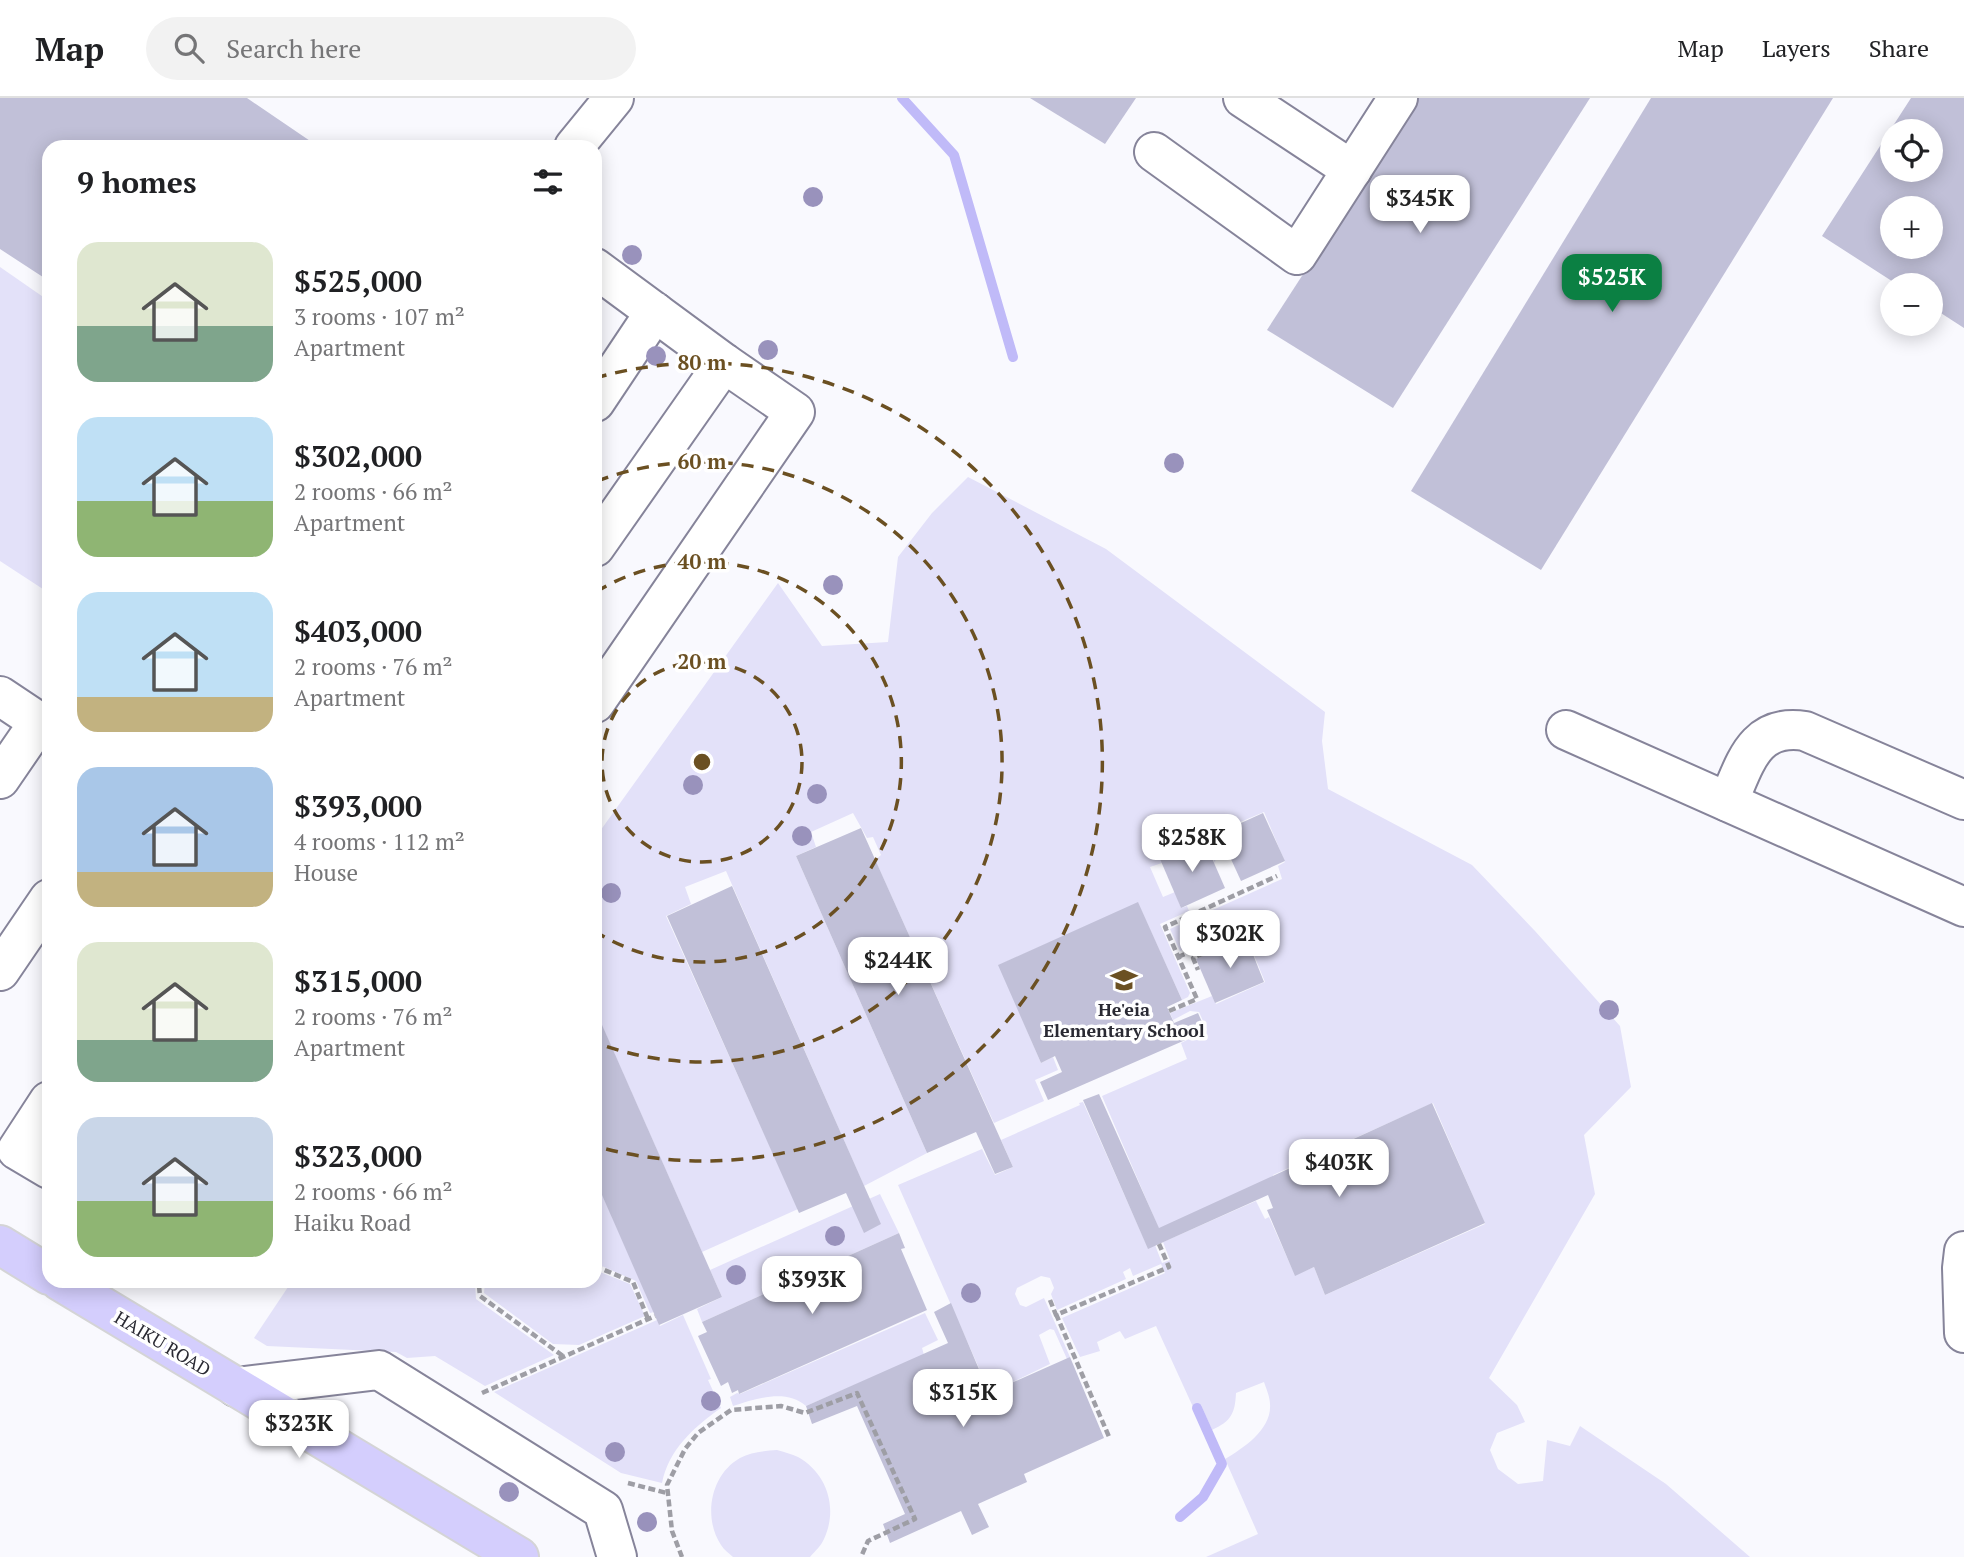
<!DOCTYPE html>
<html lang="en">
<head>
<meta charset="utf-8">
<style>
  :root { --surface:#fff; --page:#f2f2f2; --text:#202124; --muted:#757577; --line:#e0e0e0; --accent:#0b8043 }
  body { margin:0; font-family:"PT Serif",serif; background:var(--page); color:var(--text); height:100vh; display:flex; flex-direction:column; font-size:26px; white-space:nowrap }
  * { box-sizing:border-box; margin:0 }
  p { font-size:23px; color:var(--muted) }
  .icon { flex:none; width:38px; height:38px; fill:none; stroke:currentColor; stroke-width:2; stroke-linecap:round; stroke-linejoin:round }
  .map { position:relative; flex:1; overflow:hidden }
  .side { position:absolute; left:42px; top:42px; width:560px; height:1148px; display:flex; flex-direction:column; background:var(--surface); border-radius:21px; box-shadow:0 4px 18px #0003 }
  .side>* { flex:none }
  .controls { position:absolute; left:1880px; top:21px; display:grid; gap:14px }
  .controls a { display:grid; place-items:center; width:63px; height:63px; border-radius:50%; background:var(--surface); box-shadow:0 4px 18px #0003; font-size:35px }
  .price { position:absolute; translate:-50% -60px; padding:0 16px; border-radius:14px; background:#fff; color:#222; font-size:23px; line-height:46px; filter:drop-shadow(0 2px 4px #0008) }
  .price::after { content:''; position:absolute; left:50%; top:42px; width:21px; height:16px; margin-left:-10px; background:inherit; clip-path:polygon(0 0,100% 0,50% 100%) }
  .price.current { background:var(--accent); color:#fff }
  ul { padding:0; list-style:none }
  li { display:flex; align-items:center; gap:21px; height:175px; padding:0 35px }
  li span { display:grid; place-items:center; flex:none; width:196px; height:140px; border-radius:21px; color:#555 }
  li>.icon { margin-inline-start:auto }
  span .icon { width:84px; height:84px; fill:#fffc; stroke-width:1 }
  li b { font-size:30px }
  h2 { display:flex; justify-content:space-between; align-items:center; height:84px; padding:0 35px; font-size:30px }
  header { display:flex; align-items:center; gap:42px; box-sizing:border-box; height:98px; padding:0 35px; background:var(--surface); border-bottom:2px solid var(--line) }
  header strong { font-size:33px }
  nav { display:flex; gap:38px; margin-inline-start:auto; font-size:24px }
  .search { width:490px; height:63px; background:var(--page); display:flex; align-items:center; gap:18px; box-sizing:border-box; padding:0 24px; border-radius:38px; color:var(--muted); font-size:26px }
  .map>svg:first-child { display:block }
</style>
</head>
<body>
<header>
<strong>Map</strong>
<div class="search"><svg class="icon" aria-label="search" viewBox="0 0 24 24"><circle cx="10" cy="10" r="6"/><path d="M15 15l6 6"/></svg>Search here</div>
<nav><a>Map</a><a>Layers</a><a>Share</a></nav>
</header>
<div class="map">
<svg width="1964" height="1459" viewBox="0 0 1964 1459">
  <rect width="100%" height="100%" fill="#f9f9fe"/>
  <!-- green -->
  <g fill="#e3e1f9">
    <polygon points="0,169 49,203 49,495 0,463"/>
    <path d="M968,379L1106,451L1325,614L1322,643L1328,691L1472,767L1535,833L1620,928L1631,989L1584,1037L1595,1096L1489,1280L1517,1307L1525,1324L1497,1335L1490,1352L1498,1371L1518,1386L1543,1383L1547,1342L1570,1348L1580,1328L1666,1386L1750,1459H1206L1258,1436L1225,1361C1244,1350 1272,1331 1270,1306C1270,1299 1266,1290 1264,1284L1236,1295C1235,1316 1231,1323 1212,1332L1201,1307L1193,1309L1156,1228L1125,1241L1120,1233L1097,1244L1100,1253L1080,1259L1062,1220L1165,1175L1161,1166L1133,1178L1130,1170L1123,1174L1126,1181L1057,1212L1051,1196L1054,1190L1050,1180L1041,1178L1017,1190L1015,1196L1020,1207L1026,1209L1044,1200L1070,1259L1067,1261L1054,1232L1050,1231L1039,1237L1050,1266L990,1295L898,1087L982,1051L995,1077L1013,1069L1001,1042L1080,1007L1079,1005L1083,1004L1148,1150L1155,1147L1162,1165L1170,1162L1163,1144L1256,1103L1265,1121L1269,1119L1295,1177L1314,1169L1325,1197L1485,1126L1433,1005L1273,1077V1079L1159,1131L1102,998L1187,961L1181,945L1207,932L1199,914L1190,913L1173,922L1170,915L1212,898L1216,906L1265,884L1247,840L1225,850L1217,838L1180,853L1170,831L1282,781L1278,768L1285,764L1264,714L1219,733L1215,765L1203,741L1161,760L1162,765L1150,769L1163,799L1175,794L1181,810L1187,808L1189,813L1160,826L1190,895L1188,899L1182,902L1138,805L999,867L1041,965L1053,959L1058,972L1035,982L1044,1003L994,1025L875,762L881,757L873,739L867,740L853,715L811,734L816,749L796,758L927,1055L864,1088L726,773L685,789L691,806L666,818L798,1111L702,1154L595,912V740L778,485L822,548L888,544L898,459L932,415Z"/>
    <polygon points="595,1080 654,1214 650,1215 636,1183 595,1165"/>
    <polygon points="880,1096 899,1135 702,1224 697,1211 722,1199 710,1172"/>
    <polygon points="595,1172 630,1186 645,1218 579,1247 553,1246 484,1195 485,1184 475,1186 476,1201 554,1257 485,1288 435,1258 407,1260 396,1254 267,1248 254,1240 292,1183 595,1183"/>
    <path d="M925,1215L938,1242L922,1250L924,1257L806,1308C786,1290 755,1301 733,1308L730,1299L737,1295L740,1296Z"/>
    <path d="M683,1217L711,1281L708,1282L721,1310C694,1329 669,1351 662,1385L621,1375L494,1294L657,1222L660,1228Z"/>
    <path d="M777,1352C784,1354 792,1356 798,1359C828,1376 838,1411 824,1441C821,1448 815,1453 810,1459H733C729,1455 724,1452 721,1447C703,1420 710,1377 740,1360C751,1354 764,1353 777,1352Z"/>
  </g>
  <g fill="none" stroke-linecap="round" stroke-linejoin="round">
    <!-- stream -->
    <g stroke="#c0baf8" stroke-width="10">
      <polyline points="902,0 954,57 1013,259"/>
      <polyline points="1180,1419 1203,1399 1222,1366 1197,1310"/>
    </g>
  </g>
  <!-- building -->
  <g fill="#c1c0d8" fill-rule="evenodd">
    <polygon points="0,0 247,0 319,49 49,49 49,183 0,151"/>
    <polygon points="1030,0 1136,0 1105,46"/>
    <polygon points="1417,0 1590,0 1393,310 1267,232"/>
    <polygon points="1651,0 1833,0 1541,472 1411,393"/>
    <path d="M1911,0H1964V230L1930,208V187H1898L1822,138ZM1892,33H1930V72H1892ZM1892,110H1930V149H1892Z"/>
    <polygon points="1263,715 1285,763 1241,783 1219,735"/>
    <polygon points="861,730 1013,1069 995,1076 976,1034 927,1055 796,758"/>
    <polygon points="1204,742 1225,790 1181,810 1160,761"/>
    <polygon points="732,788 881,1126 864,1135 846,1095 799,1115 667,818"/>
    <polygon points="1138,804 1182,902 1167,909 1174,925 1198,915 1206,933 1048,1002 1040,984 1062,974 1055,958 1041,965 998,867"/>
    <polygon points="1246,839 1264,884 1215,905 1196,861"/>
    <polygon points="595,911 722,1199 659,1227 595,1081"/>
    <polygon points="1099,996 1159,1130 1432,1005 1485,1125 1325,1197 1314,1169 1295,1178 1267,1112 1273,1110 1268,1097 1148,1151 1083,1002"/>
    <polygon points="899,1135 905,1150 901,1151 927,1212 739,1296 738,1292 732,1295 728,1284 721,1288 698,1238 707,1234 702,1224"/>
    <polygon points="951,1205 989,1295 1070,1259 1104,1340 1024,1376 1027,1384 978,1406 989,1429 972,1437 961,1413 890,1445 883,1426 905,1416 857,1308 812,1326 806,1308 948,1245 934,1214"/>
  </g>
  <g fill="none" stroke-linecap="round" stroke-linejoin="round">
    <defs>
      <g id="minor">
        <polyline points="1243,0 1352,72"/>
        <polyline points="574,49 614,0"/>
        <polyline points="1154,54 1297,157 1398,0"/>
        <polyline points="595,170 724,265 795,314 595,605"/>
        <polyline points="595,304 655,214"/>
        <polyline points="595,449 724,265"/>
        <polyline points="0,598 39,624 0,681"/>
        <polyline points="1566,632 1964,809"/>
        <path d="M1728,704C1745,667 1753,625 1805,633L1964,702"/>
        <polyline points="0,873 49,801"/>
        <polyline points="49,1003 17,1052 49,1071"/>
        <polyline points="1964,1153 1962,1170 1964,1235"/>
        <polyline points="236,1289 379,1272 603,1412 617,1459"/>
      </g>
      <g id="major">
        <polyline points="0,1147 49,1177"/>
        <polyline points="60,1183 519,1459"/>
      </g>
    </defs>
    <!-- minor casing -->
    <use href="#minor" stroke="#86849a" stroke-width="42"/>
    <!-- major casing -->
    <use href="#major" stroke="#d4d4d6" stroke-width="42"/>
    <!-- path -->
    <g stroke="#9e9ea5" stroke-width="4.5" stroke-dasharray="7 3.5" stroke-linecap="butt">
      <polyline points="1178,859 1215,843 1218,849 1193,860 1198,872"/>
      <polyline points="1169,913 1197,901 1165,829 1277,778"/>
      <polyline points="595,1168 633,1184 648,1221"/>
      <polyline points="479,1188 480,1198 563,1258"/>
      <polyline points="1050,1202 1056,1217 1169,1169 1159,1146"/>
      <polyline points="1056,1216 1110,1341"/>
      <polyline points="482,1295 655,1218"/>
      <polyline points="628,1385 667,1395"/>
      <polyline points="682,1459 672,1433 667,1387 685,1351 698,1335 731,1312 781,1308 805,1315 857,1295 915,1421 868,1443 861,1459"/>
    </g>
    <!-- minor -->
    <use href="#minor" stroke="#fff" stroke-width="38"/>
    <!-- major -->
    <use href="#major" stroke="#d4cefd" stroke-width="38"/>
  </g>
  <!-- trees -->
  <g fill="#9992bc">
    <circle cx="813" cy="99" r="10"/>
    <circle cx="632" cy="157" r="10"/>
    <circle cx="768" cy="252" r="10"/>
    <circle cx="656" cy="258" r="10"/>
    <circle cx="1174" cy="365" r="10"/>
    <circle cx="833" cy="487" r="10"/>
    <circle cx="693" cy="687" r="10"/>
    <circle cx="817" cy="696" r="10"/>
    <circle cx="802" cy="738" r="10"/>
    <circle cx="611" cy="795" r="10"/>
    <circle cx="1609" cy="912" r="10"/>
    <circle cx="835" cy="1138" r="10"/>
    <circle cx="736" cy="1177" r="10"/>
    <circle cx="971" cy="1195" r="10"/>
    <circle cx="711" cy="1303" r="10"/>
    <circle cx="615" cy="1354" r="10"/>
    <circle cx="509" cy="1394" r="10"/>
    <circle cx="647" cy="1424" r="10"/>
  </g>
  <!-- distance rings -->
  <g fill="none" stroke="#6b5022" stroke-width="3.5" stroke-dasharray="12 9">
    <circle cx="702" cy="664" r="100"/>
    <path d="M596 494A200 200 0 1 1 596 834"/>
    <path d="M597 383A300 300 0 1 1 597 945"/>
    <path d="M595 280A399 399 0 1 1 595 1048"/>
  </g>
  <!-- icons -->
  <defs>
    <symbol id="school-bare" viewBox="-9 -9 18 18"><path d="M0-5L7-2L0 1L-7-2ZM-4 1L0 2.5L4 1V4Q0 6-4 4Z" fill="#6b5022" stroke="#fff" stroke-width="2.5" paint-order="stroke"/></symbol>
  </defs>
  <g fill-rule="evenodd">
    <use href="#school-bare" x="1105" y="863" width="38" height="38"/>
  </g>
  <g text-anchor="middle" dominant-baseline="central" stroke-width="7" stroke-linejoin="round" paint-order="stroke">
    <!-- poi labels -->
    <g font-size="18" font-weight="bold" fill="#2a2a33" stroke="#fff">
      <text x="1124" y="911">He'eia<tspan x="1124" dy="21">Elementary School</tspan></text>
    </g>
    <!-- street labels -->
    <g font-size="18" fill="#2a2a33" stroke="#fff">
      <text transform="translate(163 1245) rotate(31)">HAIKU ROAD</text>
    </g>
  </g>
  <circle cx="702" cy="664" r="10" fill="#6b5022" stroke="#fff" stroke-width="3.5"/>
  <g font-size="21" text-anchor="middle" font-weight="bold" fill="#6b5022" stroke="#fff" stroke-width="7" stroke-linejoin="round" paint-order="stroke">
    <text x="702" y="272">80 m</text>
    <text x="702" y="371">60 m</text>
    <text x="702" y="471">40 m</text>
    <text x="702" y="571">20 m</text>
  </g>
</svg>
<div class="controls">
<a><svg class="icon" aria-label="locate" viewBox="0 0 24 24"><circle cx="12" cy="12" r="6"/><path d="M12 2v4M12 18v4M2 12h4M18 12h4"/></svg></a>
<a>+</a>
<a>−</a>
</div>
<b class="price" style="left:1420px;top:137px">$345K</b>
<b class="price current" style="left:1612px;top:216px">$525K</b>
<b class="price" style="left:1192px;top:776px">$258K</b>
<b class="price" style="left:1230px;top:872px">$302K</b>
<b class="price" style="left:898px;top:899px">$244K</b>
<b class="price" style="left:1339px;top:1101px">$403K</b>
<b class="price" style="left:812px;top:1218px">$393K</b>
<b class="price" style="left:963px;top:1331px">$315K</b>
<b class="price" style="left:299px;top:1362px">$323K</b>
<section class="side">
<h2>9 homes<svg class="icon" aria-label="filters" viewBox="0 0 24 24"><path d="M4 7h16M4 17h16"/><circle cx="9" cy="7" r="2"/><circle cx="15" cy="17" r="2"/></svg></h2>
<ul>
<li><span style="background:linear-gradient(#dfe7d0 60%,#7fa58c 0)"><svg class="icon" aria-label="home" viewBox="0 0 24 24"><path d="M3 11l9-7 9 7M6 9v11h12V9"/></svg></span><div><b>$525,000</b><p>3 rooms · 107 m²</p><p>Apartment</p></div></li>
<li><span style="background:linear-gradient(#bfe0f5 60%,#8fb573 0)"><svg class="icon" aria-label="home" viewBox="0 0 24 24"><path d="M3 11l9-7 9 7M6 9v11h12V9"/></svg></span><div><b>$302,000</b><p>2 rooms · 66 m²</p><p>Apartment</p></div></li>
<li><span style="background:linear-gradient(#bfe0f5 75%,#c2b280 0)"><svg class="icon" aria-label="home" viewBox="0 0 24 24"><path d="M3 11l9-7 9 7M6 9v11h12V9"/></svg></span><div><b>$403,000</b><p>2 rooms · 76 m²</p><p>Apartment</p></div></li>
<li><span style="background:linear-gradient(#a9c7e8 75%,#c2b280 0)"><svg class="icon" aria-label="home" viewBox="0 0 24 24"><path d="M3 11l9-7 9 7M6 9v11h12V9"/></svg></span><div><b>$393,000</b><p>4 rooms · 112 m²</p><p>House</p></div></li>
<li><span style="background:linear-gradient(#dfe7d0 70%,#7fa58c 0)"><svg class="icon" aria-label="home" viewBox="0 0 24 24"><path d="M3 11l9-7 9 7M6 9v11h12V9"/></svg></span><div><b>$315,000</b><p>2 rooms · 76 m²</p><p>Apartment</p></div></li>
<li><span style="background:linear-gradient(#c9d6e8 60%,#8fb573 0)"><svg class="icon" aria-label="home" viewBox="0 0 24 24"><path d="M3 11l9-7 9 7M6 9v11h12V9"/></svg></span><div><b>$323,000</b><p>2 rooms · 66 m²</p><p>Haiku Road</p></div></li>
</ul>
</section>
</div>
</body>
</html>
